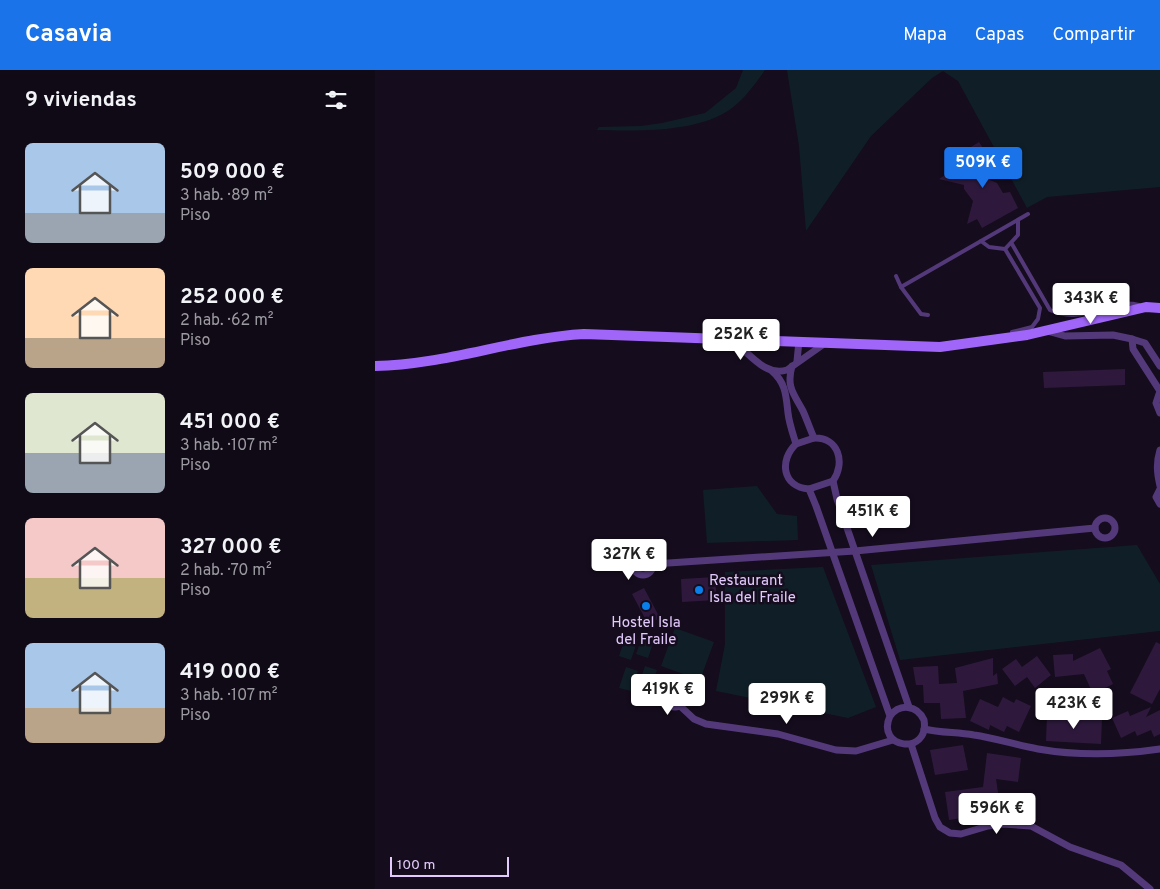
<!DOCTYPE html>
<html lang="es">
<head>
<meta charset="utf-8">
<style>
  :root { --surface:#100916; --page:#19121f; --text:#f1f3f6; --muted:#9c9aa1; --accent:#1a73e8 }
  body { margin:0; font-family:Overpass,sans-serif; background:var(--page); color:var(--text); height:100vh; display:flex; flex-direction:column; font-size:19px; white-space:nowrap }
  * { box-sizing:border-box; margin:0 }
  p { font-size:16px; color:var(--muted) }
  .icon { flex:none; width:28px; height:28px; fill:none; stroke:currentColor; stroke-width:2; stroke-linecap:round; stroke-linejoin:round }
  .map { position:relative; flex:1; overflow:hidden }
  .side { display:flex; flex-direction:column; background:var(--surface); width:375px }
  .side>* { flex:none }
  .scale { position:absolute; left:15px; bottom:12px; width:119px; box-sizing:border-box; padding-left:5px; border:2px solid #e3cafd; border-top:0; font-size:14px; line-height:18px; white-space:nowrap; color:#e3cafd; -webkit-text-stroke:4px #150c1d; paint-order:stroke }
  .price { position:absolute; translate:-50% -42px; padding:0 11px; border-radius:5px; background:#fff; color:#222; font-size:16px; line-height:32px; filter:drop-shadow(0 1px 2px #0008) }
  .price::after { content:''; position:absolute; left:50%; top:30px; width:15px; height:11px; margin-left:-8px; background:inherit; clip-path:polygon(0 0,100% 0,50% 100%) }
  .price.current { background:var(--accent); color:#fff }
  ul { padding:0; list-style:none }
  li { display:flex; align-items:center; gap:15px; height:125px; padding:0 25px }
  li span { display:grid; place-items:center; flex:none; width:140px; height:100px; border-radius:8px; color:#555 }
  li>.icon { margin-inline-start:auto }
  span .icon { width:60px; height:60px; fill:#fffc; stroke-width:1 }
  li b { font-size:21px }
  h2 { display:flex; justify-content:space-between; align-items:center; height:60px; padding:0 25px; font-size:21px }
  header { display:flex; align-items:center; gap:30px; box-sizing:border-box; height:70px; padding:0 25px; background:var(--accent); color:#fff }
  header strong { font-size:24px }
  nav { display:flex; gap:28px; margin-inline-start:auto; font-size:18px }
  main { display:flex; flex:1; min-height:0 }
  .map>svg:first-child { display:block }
</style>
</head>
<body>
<header>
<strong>Casavia</strong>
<nav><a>Mapa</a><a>Capas</a><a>Compartir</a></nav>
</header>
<main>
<section class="side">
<h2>9 viviendas<svg class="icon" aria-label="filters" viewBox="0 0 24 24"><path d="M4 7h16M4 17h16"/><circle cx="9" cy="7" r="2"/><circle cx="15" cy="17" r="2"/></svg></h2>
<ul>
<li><span style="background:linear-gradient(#a9c7e8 70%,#9aa5b1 0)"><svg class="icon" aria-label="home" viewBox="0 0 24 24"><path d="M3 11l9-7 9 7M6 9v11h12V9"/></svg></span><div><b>509 000 €</b><p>3 hab. · 89 m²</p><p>Piso</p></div></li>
<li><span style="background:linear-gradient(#ffd9b3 70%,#b9a48a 0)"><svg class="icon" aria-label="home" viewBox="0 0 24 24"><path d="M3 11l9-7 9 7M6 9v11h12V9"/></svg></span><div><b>252 000 €</b><p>2 hab. · 62 m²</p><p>Piso</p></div></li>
<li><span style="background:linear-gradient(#dfe7d0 60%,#9aa5b1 0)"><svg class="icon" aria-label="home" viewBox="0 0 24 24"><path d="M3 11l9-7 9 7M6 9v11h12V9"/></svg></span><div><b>451 000 €</b><p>3 hab. · 107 m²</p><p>Piso</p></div></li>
<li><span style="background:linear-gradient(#f6c9c9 60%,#c2b280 0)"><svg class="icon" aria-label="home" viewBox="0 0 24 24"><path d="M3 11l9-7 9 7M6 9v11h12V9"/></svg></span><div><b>327 000 €</b><p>2 hab. · 70 m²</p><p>Piso</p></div></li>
<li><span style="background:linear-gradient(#a9c7e8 65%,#b9a48a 0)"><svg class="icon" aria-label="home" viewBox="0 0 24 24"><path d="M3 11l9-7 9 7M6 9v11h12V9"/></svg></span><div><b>419 000 €</b><p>3 hab. · 107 m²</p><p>Piso</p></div></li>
</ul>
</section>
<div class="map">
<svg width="785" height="819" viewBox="0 0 785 819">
  <rect width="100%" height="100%" fill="#150c1d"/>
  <!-- green -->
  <g fill="#101f27">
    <path d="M368,0H390C380,14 371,27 357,38C324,63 262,61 222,60L224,57L266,56L287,53L330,43L361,18Z"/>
    <polygon points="412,0 785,0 785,117 672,127 652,138 583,11 568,1 557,8 496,66 431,161 424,76"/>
    <polygon points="382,416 402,444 422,446 423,470 332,473 328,420"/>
    <polygon points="762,475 785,514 785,561 525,590 496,495"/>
    <polygon points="448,497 501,637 473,648 341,621 350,574 350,502"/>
    <polygon points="300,558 339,572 325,610 286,596"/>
    <polygon points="268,564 280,568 273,588 261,584"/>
    <polygon points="251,565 263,569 256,590 244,586"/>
    <polygon points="270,596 282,600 275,620 263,616"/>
    <polygon points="251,597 263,601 256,621 244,618"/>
  </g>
  <!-- building -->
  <g fill="#2e193d">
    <polygon points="604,72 615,89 611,92 617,103 615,110 622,113 628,123 635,122 643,138 607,158 602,149 592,154 598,131 589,119 589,115 564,109 578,100 582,106 586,103 590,109 599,102 588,82"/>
    <polygon points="750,299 750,315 669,318 668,302"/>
    <polygon points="340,507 342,530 307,532 306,509"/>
    <polygon points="269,518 285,548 273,554 257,524"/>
    <polygon points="781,572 785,574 785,619 777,634 755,623"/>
    <polygon points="725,578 736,599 732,601 738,614 718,624 709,604 680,607 678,585 698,584 698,591"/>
    <polygon points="662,586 676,605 660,618 652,607 640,616 627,599 641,589 647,597"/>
    <polygon points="618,588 618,606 622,603 623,614 588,621 591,648 566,649 565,633 549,633 548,615 541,615 538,597 563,596 564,614 582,613 580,598"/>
    <polygon points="628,627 639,633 641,629 656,636 644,662 632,656 629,662 615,655 614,660 595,651 605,629 623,637"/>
    <polygon points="776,637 771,647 785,640 785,664 779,667 776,660 762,666 760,661 746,668 737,648 753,641 755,646"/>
    <polygon points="672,645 727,648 726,674 671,671"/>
    <polygon points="588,675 593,700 560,705 555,680"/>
    <polygon points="612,683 646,688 643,712 621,709 626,742 574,750 570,722 608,717"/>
  </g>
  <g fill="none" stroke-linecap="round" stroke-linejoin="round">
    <!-- service -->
    <g stroke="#54397a" stroke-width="4">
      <polyline points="606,171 614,177 630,179 643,165 643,150"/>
      <path d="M637,174L675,240C710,256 730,227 764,235"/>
      <polyline points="630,179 665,238 663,249 657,257 637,262"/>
      <polyline points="521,206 526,217"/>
      <polyline points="553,245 546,244 526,217 653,144"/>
    </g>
    <!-- minor -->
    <g stroke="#54397a" stroke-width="7">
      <polyline points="672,261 690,266 738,265 757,269 770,273 785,296"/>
      <polyline points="757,269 758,279 785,321"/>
      <path d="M357,270C374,282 389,307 412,300L449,274"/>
      <polyline points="422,291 424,271"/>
      <path d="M417,296C411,317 419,324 428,341C432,350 435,359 439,368C463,367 471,392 458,411L462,429L534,637"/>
      <path d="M397,301C411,313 411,326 413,343C414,353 418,364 421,374C404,390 407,417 434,419L441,436L515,646C500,679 555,686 549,650C542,635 525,633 515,646"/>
      <polyline points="785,321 781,333 785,343"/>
      <polyline points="421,374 439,368"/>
      <path d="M785,380C781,393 782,403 785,416"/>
      <polyline points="434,419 458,411"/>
      <polyline points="785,419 781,427 785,434"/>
      <circle cx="730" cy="458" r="10"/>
      <circle cx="268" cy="495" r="10"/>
      <polyline points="278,494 480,481 720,458"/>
      <circle cx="300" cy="626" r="11"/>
      <polyline points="304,635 319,649 331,654 403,664 461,680 481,681 518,670"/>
      <path d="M549,659C566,663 582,662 599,665C620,668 641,675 663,679C703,686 744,685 785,679"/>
      <polyline points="536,674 560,748 565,757 575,763 586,764 613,756 628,754 656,756 695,777 746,795 775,819"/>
    </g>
    <!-- secondary -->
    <path stroke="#a065f9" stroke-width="10" d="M0,296C70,295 139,268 209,264L565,277L652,265L771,237L785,238"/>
  </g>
  <!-- markers -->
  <g fill="#097feb" stroke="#150c1d" stroke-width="2">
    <circle cx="324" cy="520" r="5"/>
    <circle cx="271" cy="536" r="5"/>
  </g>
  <g text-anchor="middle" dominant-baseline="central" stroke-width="5" stroke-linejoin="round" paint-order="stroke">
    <!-- poi labels -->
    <g font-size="15" fill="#e3cafd" stroke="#150c1d" text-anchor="start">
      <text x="334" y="511">Restaurant<tspan x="334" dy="17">Isla del Fraile</tspan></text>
      <text x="271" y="553" text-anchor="middle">Hostel Isla<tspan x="271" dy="17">del Fraile</tspan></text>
    </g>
  </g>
</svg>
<div class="scale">100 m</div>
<b class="price current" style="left:608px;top:119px">509K €</b>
<b class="price" style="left:716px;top:255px">343K €</b>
<b class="price" style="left:366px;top:291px">252K €</b>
<b class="price" style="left:498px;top:468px">451K €</b>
<b class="price" style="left:254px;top:511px">327K €</b>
<b class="price" style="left:293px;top:646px">419K €</b>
<b class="price" style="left:412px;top:655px">299K €</b>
<b class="price" style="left:699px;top:660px">423K €</b>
<b class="price" style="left:622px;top:765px">596K €</b>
</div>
</main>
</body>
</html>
